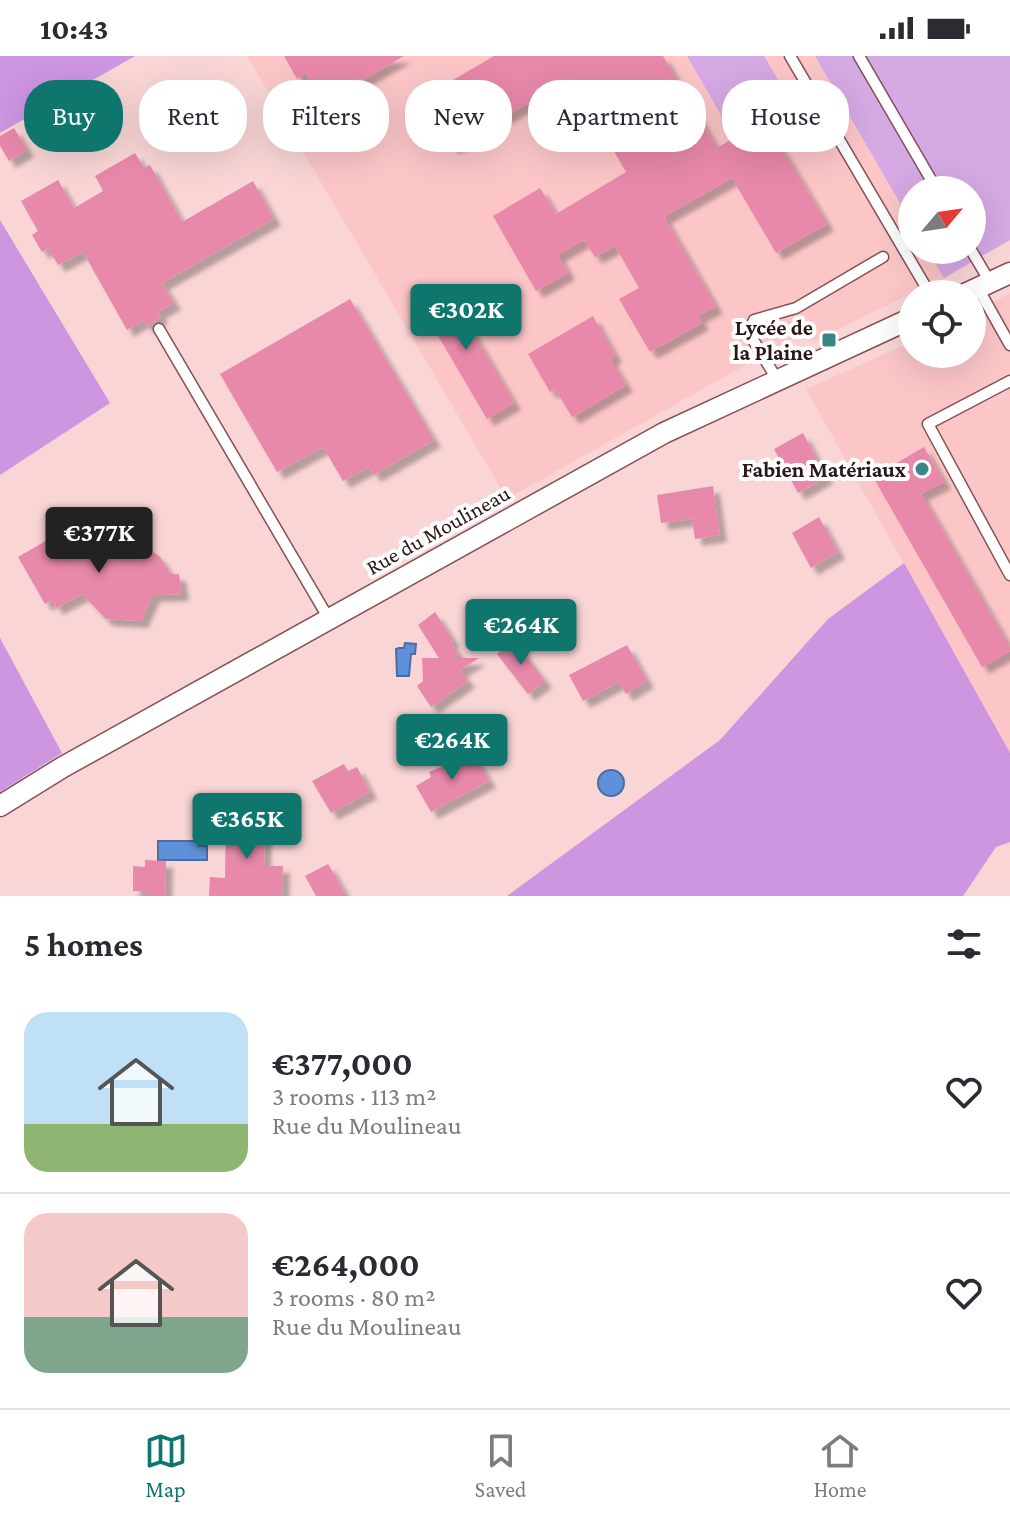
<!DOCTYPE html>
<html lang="en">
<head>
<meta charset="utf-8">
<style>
  :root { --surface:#fff; --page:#f2f2f3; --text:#2b2b33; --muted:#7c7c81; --line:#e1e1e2; --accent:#0f766e }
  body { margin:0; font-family:"Crimson Pro",serif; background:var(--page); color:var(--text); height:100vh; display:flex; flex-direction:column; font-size:30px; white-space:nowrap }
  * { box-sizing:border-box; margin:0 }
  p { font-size:26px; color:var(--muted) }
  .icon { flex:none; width:44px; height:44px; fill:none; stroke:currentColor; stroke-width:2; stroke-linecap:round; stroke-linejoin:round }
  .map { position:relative; height:840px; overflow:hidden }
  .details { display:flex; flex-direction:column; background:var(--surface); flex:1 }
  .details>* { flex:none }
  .guide { position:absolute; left:24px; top:24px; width:962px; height:72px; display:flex; gap:16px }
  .needle { width:52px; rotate:61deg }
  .fabs { position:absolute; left:898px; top:120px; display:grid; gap:16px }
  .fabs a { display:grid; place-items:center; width:88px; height:88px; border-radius:50%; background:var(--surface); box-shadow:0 8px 32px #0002; font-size:40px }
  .price { position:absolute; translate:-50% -68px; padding:0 18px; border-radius:8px; background:var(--accent); color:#fff; font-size:26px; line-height:52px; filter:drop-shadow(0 2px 4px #0008) }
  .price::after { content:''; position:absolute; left:50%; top:48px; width:24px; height:18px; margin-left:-12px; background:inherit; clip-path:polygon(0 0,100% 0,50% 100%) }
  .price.selected { background:#222; color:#fff }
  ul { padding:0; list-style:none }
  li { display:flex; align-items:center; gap:24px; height:200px; padding:0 24px }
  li+li { border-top:2px solid var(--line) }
  li span { display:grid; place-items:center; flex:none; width:224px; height:160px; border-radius:24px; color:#555 }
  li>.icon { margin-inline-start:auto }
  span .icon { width:96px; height:96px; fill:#fffc; stroke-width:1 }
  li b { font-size:34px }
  h2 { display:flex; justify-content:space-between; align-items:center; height:96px; padding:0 24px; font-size:34px }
  .chip { padding:0 28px; border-radius:32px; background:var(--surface); box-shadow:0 8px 32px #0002; font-size:28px; line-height:72px }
  .chip.selected { background:var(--accent); color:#fff }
  .status { display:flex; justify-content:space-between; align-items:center; height:56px; padding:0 40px; background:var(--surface); direction:ltr }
  .status svg { height:22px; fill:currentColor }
  .tab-bar { display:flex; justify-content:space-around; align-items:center; height:112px; border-top:2px solid var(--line); background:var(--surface); font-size:22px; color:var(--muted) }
  .tab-bar a { display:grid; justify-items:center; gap:4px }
  .tab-bar .selected { color:var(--accent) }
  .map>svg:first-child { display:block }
</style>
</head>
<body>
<div class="status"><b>10:43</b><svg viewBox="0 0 49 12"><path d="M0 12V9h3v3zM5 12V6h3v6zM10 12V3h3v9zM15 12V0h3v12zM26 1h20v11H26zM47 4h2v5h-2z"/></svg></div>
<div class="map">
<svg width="1010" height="840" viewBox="0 0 1010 840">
  <defs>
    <filter id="shadow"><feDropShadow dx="7" dy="7" stdDeviation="2" flood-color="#0004"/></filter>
  </defs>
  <rect width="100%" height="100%" fill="#f9d5d6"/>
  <!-- built -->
  <g fill="#fcc6c7">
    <polygon points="247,0 815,0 912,168 912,194 927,194 944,222 813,285 806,275 507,443"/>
    <polygon points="1010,237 1010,697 806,333 912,286 912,298 972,298 972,258"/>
  </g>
  <!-- green -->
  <g fill="#d5a9e4">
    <polygon points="687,0 764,0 786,37 728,71"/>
    <polygon points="815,0 1010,0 1010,184 944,222 927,194 972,194 972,134 912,134 912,168"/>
  </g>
  <!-- forest -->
  <g fill="#ce95e1">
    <polygon points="0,0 135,0 0,77"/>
    <polygon points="0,164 110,347 0,419"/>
    <polygon points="904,507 1010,697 1010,786 996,791 963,840 507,840 720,684 828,563"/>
    <polygon points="0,582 62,697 0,736"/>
  </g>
  <!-- water -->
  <g fill="#5e91da" stroke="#4f6ca0" stroke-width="2">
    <polygon points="405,587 416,588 415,598 411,598 409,620 397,620 396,593 399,592 404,592"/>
    <circle cx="611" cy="727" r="13"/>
    <polygon points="158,785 199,785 199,790 207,790 207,804 158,804"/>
  </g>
  <!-- building -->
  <g fill="#e888ab" filter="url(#shadow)">
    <polygon points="284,0 404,0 323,47 306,17 297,23"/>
    <polygon points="494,0 663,0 717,92 764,64 827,168 776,197 732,122 664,161 716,251 698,260 702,267 650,296 619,243 639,232 615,190 595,201 584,184 558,199 568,217 536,235 493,160 540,132 556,158 626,116 572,22 452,91 424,41"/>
    <polygon points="14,72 27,94 9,105 0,90 0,80"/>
    <polygon points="135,97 144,112 150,109 182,166 253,125 274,163 162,227 174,247 158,256 161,261 146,270 143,264 127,274 83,196 58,209 48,192 42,196 32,179 38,175 21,145 58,124 74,152 103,135 95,120"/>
    <polygon points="444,228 514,347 487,363 417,244"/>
    <polygon points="350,243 434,384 374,419 369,411 343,425 323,391 277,416 220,318"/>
    <polygon points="593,260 615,300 610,303 626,329 572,361 555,333 550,336 528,298"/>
    <polygon points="803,377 826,421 798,437 774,393"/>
    <polygon points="924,391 944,426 921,438 1010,592 1010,595 982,611 873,421"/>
    <polygon points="713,430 720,479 695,483 692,463 661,467 657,439"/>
    <polygon points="819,461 838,496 811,512 792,477"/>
    <polygon points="75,468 88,490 128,485 146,491 160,501 170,518 179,518 182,538 153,539 141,565 106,563 82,538 56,552 52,544 45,548 18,501"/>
    <polygon points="435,556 453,584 450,586 459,598 451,602 479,602 460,614 468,625 431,651 417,630 423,625 422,602 439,602 418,569"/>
    <polygon points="514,584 545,625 528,638 497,598"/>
    <polygon points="627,589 647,625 626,638 619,626 583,645 569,619"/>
    <polygon points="474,698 489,725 431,756 416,730 431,721 429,716 450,707 452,710"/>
    <polygon points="344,708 348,715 357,711 370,736 331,757 312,725"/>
    <polygon points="226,758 265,759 264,810 283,810 282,840 209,840 210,821 225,822"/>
    <polygon points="145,804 166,805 165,840 145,840 145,835 133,835 133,810 145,811"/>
    <polygon points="328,808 334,818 346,840 316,840 305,820"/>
  </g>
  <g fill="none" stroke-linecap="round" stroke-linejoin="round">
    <defs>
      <g id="service">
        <polyline points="790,0 930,238"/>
        <polyline points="859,0 937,134"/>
        <polyline points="971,194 990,226"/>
        <polyline points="978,232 1010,289"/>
        <polyline points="159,273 329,563"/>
        <polyline points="778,325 749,277 754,264 796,252 883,201"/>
        <polyline points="1010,325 928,368 1010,519"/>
      </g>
      <g id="minor">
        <polyline points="965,238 1010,217"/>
        <polyline points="0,750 63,711 664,377 912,262"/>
      </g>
    </defs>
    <!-- service casing -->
    <use href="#service" stroke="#835153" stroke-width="13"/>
    <!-- minor casing -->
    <use href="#minor" stroke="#835153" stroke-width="23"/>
    <!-- service -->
    <use href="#service" stroke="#fff" stroke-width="10"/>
    <!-- minor -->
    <use href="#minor" stroke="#fff" stroke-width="20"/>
  </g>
  <!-- markers -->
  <g fill="#3c8587" stroke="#fff" stroke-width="3">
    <rect x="821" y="276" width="16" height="16" rx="4"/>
    <circle cx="922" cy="413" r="8"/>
  </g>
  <g text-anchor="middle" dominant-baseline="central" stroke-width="8" stroke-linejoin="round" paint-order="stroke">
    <!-- poi labels -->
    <g font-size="22" font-weight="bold" fill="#2c1718" stroke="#fff" text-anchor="end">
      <text x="813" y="271">Lycée de<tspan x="813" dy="25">la Plaine</tspan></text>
      <text x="906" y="413">Fabien Matériaux</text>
    </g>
    <!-- street labels -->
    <g font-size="22" fill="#2c1718" stroke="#fff">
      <text transform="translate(438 474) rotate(-29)">Rue du Moulineau</text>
    </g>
  </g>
</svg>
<div class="fabs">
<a><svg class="needle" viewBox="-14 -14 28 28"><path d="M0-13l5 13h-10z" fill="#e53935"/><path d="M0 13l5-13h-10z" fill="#7c7c81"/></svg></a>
<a><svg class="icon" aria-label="locate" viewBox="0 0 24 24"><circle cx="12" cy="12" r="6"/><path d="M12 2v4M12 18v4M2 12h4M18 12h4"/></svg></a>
</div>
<b class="price" style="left:466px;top:296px">€302K</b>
<b class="price selected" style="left:99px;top:519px">€377K</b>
<b class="price" style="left:521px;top:611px">€264K</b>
<b class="price" style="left:452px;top:726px">€264K</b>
<b class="price" style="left:247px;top:805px">€365K</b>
<div class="guide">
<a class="chip selected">Buy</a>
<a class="chip">Rent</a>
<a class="chip">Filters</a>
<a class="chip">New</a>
<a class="chip">Apartment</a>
<a class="chip">House</a>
</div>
</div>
<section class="details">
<h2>5 homes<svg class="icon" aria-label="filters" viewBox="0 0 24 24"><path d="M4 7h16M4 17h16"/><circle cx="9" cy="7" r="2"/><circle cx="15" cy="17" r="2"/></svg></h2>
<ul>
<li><span style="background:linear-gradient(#bfe0f5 70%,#8fb573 0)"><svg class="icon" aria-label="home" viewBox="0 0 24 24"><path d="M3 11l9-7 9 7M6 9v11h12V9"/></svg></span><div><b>€377,000</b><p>3 rooms · 113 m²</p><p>Rue du Moulineau</p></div><svg class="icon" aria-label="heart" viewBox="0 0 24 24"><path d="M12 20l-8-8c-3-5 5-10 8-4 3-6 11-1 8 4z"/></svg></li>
<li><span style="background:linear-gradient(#f6c9c9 65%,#7fa58c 0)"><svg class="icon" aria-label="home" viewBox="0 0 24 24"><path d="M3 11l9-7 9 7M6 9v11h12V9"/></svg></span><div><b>€264,000</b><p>3 rooms · 80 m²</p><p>Rue du Moulineau</p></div><svg class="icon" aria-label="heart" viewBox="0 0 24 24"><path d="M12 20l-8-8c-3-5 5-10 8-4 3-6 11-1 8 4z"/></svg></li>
</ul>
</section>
<nav class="tab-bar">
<a class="selected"><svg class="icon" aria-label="map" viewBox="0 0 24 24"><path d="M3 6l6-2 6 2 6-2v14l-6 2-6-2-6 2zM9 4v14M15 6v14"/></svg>Map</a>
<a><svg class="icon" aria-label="saved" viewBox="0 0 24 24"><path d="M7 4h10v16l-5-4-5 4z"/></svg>Saved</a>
<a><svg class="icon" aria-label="home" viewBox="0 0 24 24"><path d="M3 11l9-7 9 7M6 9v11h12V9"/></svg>Home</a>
</nav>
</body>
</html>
